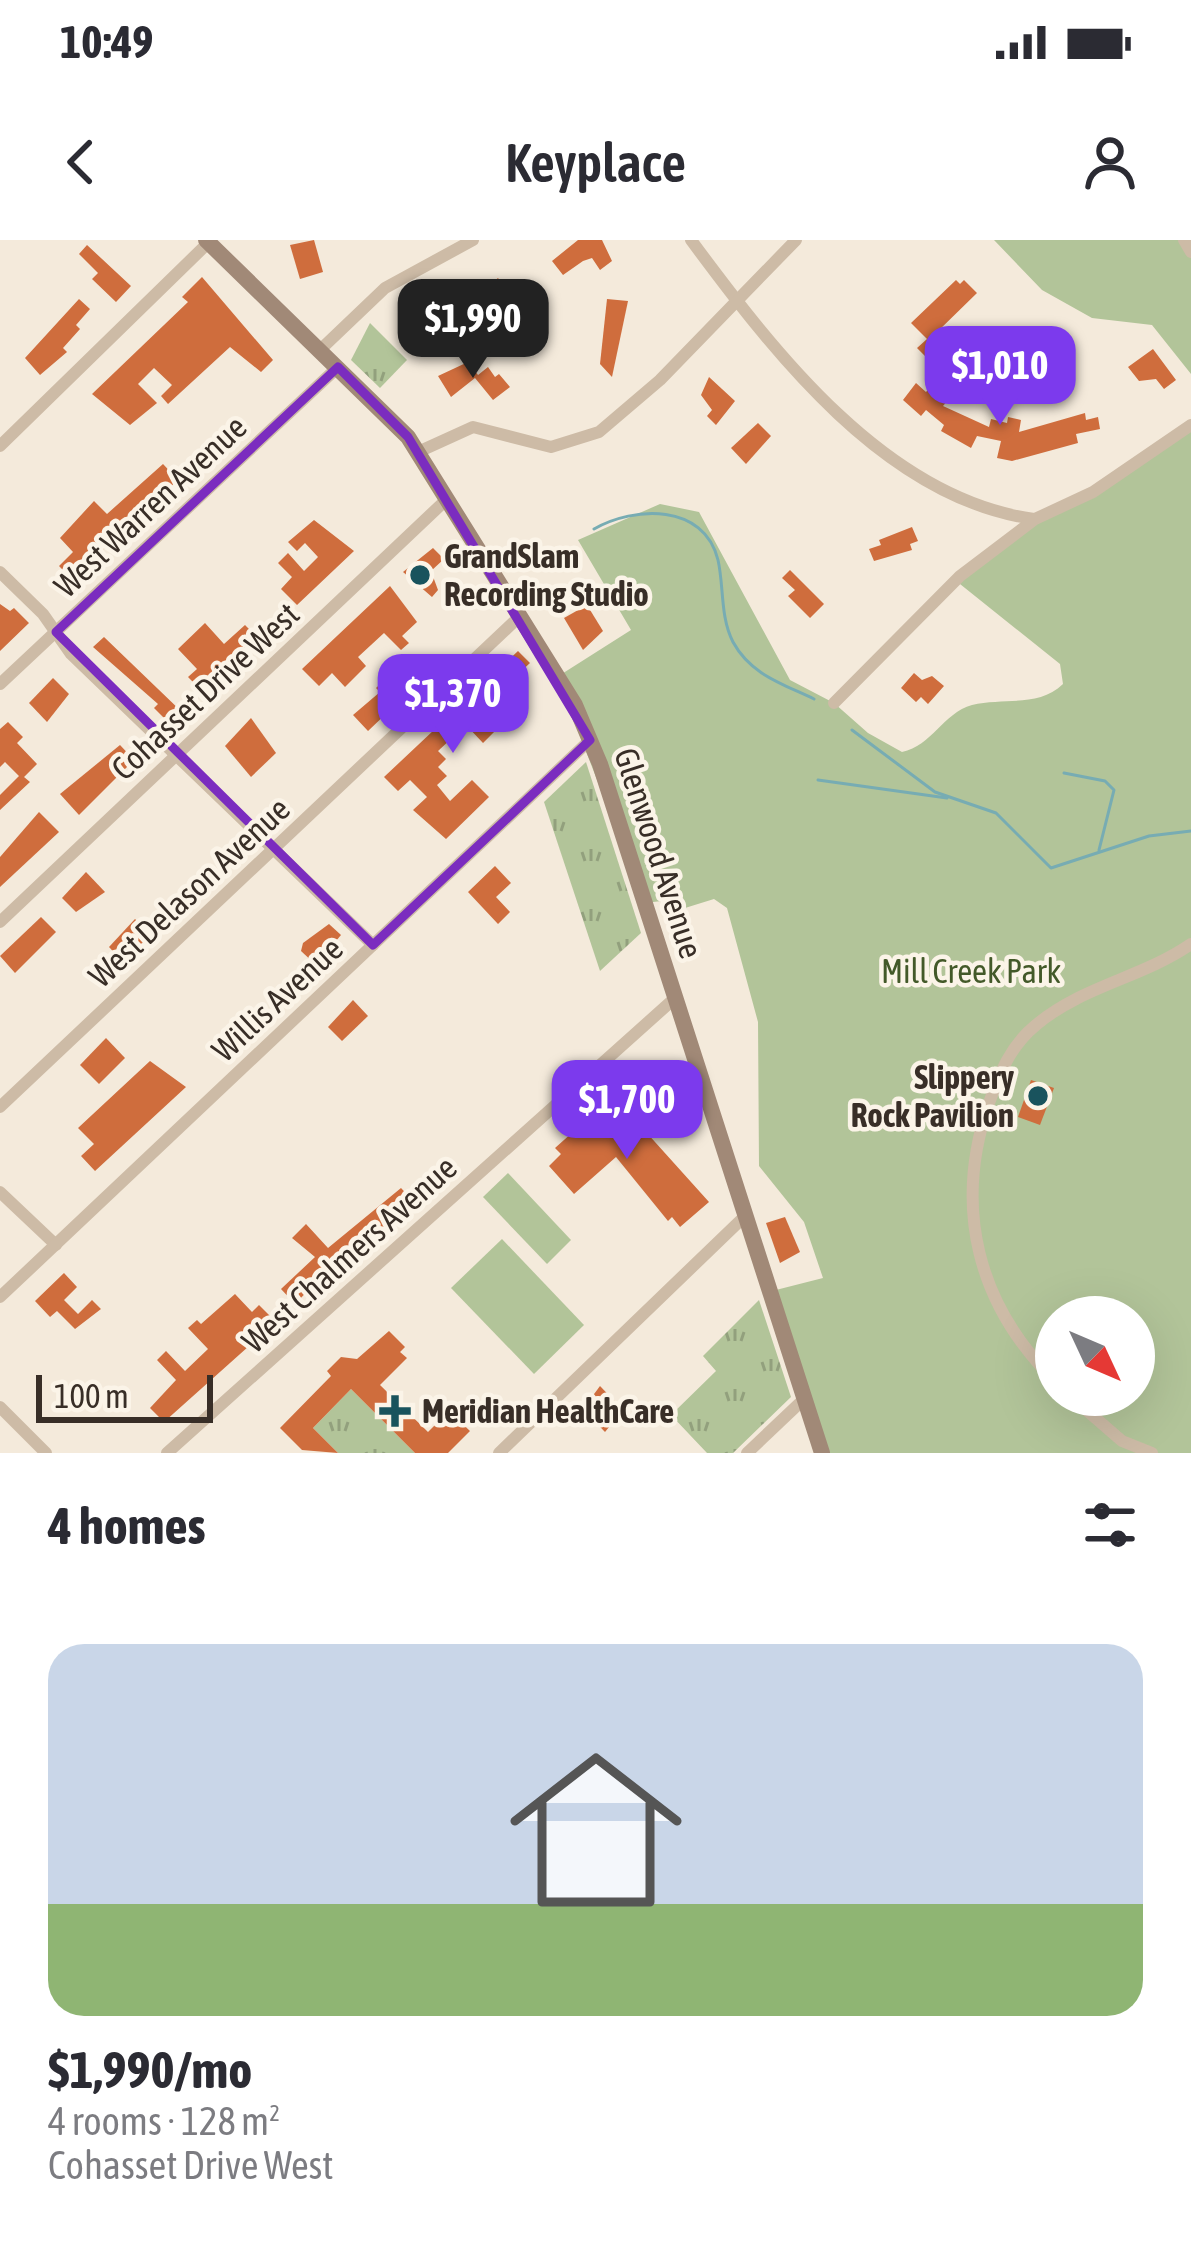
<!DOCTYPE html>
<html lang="en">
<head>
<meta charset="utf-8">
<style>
  :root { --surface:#fff; --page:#f2f2f3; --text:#2b2b33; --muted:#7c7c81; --line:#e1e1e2; --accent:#7c3aed }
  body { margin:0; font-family:"Asap Condensed",sans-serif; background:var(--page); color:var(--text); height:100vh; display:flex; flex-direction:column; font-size:45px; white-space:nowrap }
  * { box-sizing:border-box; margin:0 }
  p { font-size:39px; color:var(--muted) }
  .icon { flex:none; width:66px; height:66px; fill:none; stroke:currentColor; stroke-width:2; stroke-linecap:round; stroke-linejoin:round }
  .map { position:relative; height:1213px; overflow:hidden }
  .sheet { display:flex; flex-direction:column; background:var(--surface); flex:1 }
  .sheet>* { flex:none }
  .needle { width:78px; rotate:134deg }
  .controls { position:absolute; left:1035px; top:1056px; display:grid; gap:24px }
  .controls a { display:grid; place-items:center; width:120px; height:120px; border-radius:50%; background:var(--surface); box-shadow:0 12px 48px #0002; font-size:60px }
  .scale { position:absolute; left:36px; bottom:30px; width:177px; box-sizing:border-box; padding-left:12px; border:6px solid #382e27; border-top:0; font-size:33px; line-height:42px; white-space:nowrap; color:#382e27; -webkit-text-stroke:9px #fbf4e8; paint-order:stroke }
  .price { position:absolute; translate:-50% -102px; padding:0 27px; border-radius:24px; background:var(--accent); color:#fff; font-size:39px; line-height:78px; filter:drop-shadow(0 3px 6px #0008) }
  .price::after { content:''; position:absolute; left:50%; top:72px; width:36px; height:27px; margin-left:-18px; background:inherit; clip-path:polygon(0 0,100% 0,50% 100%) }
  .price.current { background:#222; color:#fff }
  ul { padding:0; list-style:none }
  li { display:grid; align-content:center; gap:24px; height:636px; padding:0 48px }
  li+li { border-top:3px solid var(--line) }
  li span { display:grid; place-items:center; height:372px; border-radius:36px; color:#555 }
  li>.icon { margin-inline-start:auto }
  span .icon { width:216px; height:216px; fill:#fffc; stroke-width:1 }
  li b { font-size:51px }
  h2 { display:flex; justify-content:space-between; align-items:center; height:144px; padding:0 48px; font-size:51px }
  .status { display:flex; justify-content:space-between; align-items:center; height:84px; padding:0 60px; background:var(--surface); direction:ltr }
  .status svg { height:33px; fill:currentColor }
  header { display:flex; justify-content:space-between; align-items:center; height:156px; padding:0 48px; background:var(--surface); font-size:54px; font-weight:600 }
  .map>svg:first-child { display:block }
</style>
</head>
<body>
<div class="status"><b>10:49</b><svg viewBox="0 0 49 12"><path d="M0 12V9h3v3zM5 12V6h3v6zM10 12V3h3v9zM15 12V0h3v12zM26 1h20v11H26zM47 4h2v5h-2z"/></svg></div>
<header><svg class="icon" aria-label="back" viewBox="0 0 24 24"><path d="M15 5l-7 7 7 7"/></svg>Keyplace<svg class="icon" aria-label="person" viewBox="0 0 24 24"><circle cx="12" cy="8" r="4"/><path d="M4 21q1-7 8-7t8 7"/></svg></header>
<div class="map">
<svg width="1191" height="1213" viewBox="0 0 1191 1213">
  <defs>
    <pattern id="grass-tufts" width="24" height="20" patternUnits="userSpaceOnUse" patternTransform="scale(3)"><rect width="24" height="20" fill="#b2c499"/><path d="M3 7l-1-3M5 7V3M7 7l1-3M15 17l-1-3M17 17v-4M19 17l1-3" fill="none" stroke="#92a07d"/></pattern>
  </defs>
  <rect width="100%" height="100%" fill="#f4eadb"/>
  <!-- grass -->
  <g fill="url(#grass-tufts)">
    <polygon points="370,83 407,120 380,148 351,120"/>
    <polygon points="586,522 641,693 600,731 544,562"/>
    <polygon points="759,1060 791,1157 733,1213 707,1213 671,1175 716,1131 703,1116"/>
    <polygon points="351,1149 415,1213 338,1213 313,1188"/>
  </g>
  <!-- park -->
  <g fill="#b2c499" fill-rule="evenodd">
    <polygon points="994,0 1191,0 1191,134 1152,85 1092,78 1042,50"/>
    <path d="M1191,185V1213H822L768,1052L823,1038L804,982L759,926L758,782L727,668L714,659L685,668L678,659L645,663L557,437L631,390L578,300L660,264L699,272L790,440L834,463L868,493L902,512C932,506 943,473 972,465C1004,457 1038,468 1063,444L1060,424L955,340C1031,283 1112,237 1191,185ZM1056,1077H1134V1155H1056Z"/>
    <polygon points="508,933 571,1000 547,1024 483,957"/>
    <polygon points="502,999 584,1085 534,1134 451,1048"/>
  </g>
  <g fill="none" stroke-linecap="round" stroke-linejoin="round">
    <!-- stream -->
    <g stroke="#77acb3" stroke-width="3">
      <path d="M594,289C634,266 704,263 718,320C724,346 720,377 733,402C751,435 783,444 814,459"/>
      <polyline points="852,490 935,552 996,573 1051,628 1149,596 1191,591"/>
      <polyline points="1064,533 1105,541 1114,550 1099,610"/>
      <polyline points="818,540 947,558"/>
    </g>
  </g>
  <!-- building -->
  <g fill="#cf6d3d">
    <polygon points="314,0 323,32 300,39 290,5"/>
    <polygon points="578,0 602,0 612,21 600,30 592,18 583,21 563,35 552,21"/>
    <polygon points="87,5 131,46 116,62 92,39 98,33 79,14"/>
    <polygon points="202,37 273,120 261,132 230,107 168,164 161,156 172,145 154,128 138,144 157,163 130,185 92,154 188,62 182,57"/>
    <polygon points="498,38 513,59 455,85 451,77"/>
    <polygon points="956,40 960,44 964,40 977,53 934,95 944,113 928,119 917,108 927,99 911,83"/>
    <polygon points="79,59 90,69 76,85 80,89 63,108 67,112 40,135 25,118"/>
    <polygon points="607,59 628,61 612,137 600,124"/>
    <polygon points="1153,109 1176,140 1164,149 1156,139 1139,141 1128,127"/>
    <polygon points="468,122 478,135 488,127 495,137 499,134 510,147 493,160 475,138 451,157 438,136"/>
    <polygon points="709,137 735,161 716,185 707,176 712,170 701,155"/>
    <polygon points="916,143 926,152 932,145 949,159 943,166 989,187 991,179 1007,183 1008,177 1021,180 1019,192 1085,173 1086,180 1098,177 1100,189 1076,194 1078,203 1012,221 997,218 1001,201 977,196 971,208 941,191 944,185 926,170 921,176 903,160"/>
    <polygon points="758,183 771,196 746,224 731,208"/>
    <polygon points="163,224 178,240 72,339 59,326 73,312 60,298 94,261 107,274"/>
    <polygon points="314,280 354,311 297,365 281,349 292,337 278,323 288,313 304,331 318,317 305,303 297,311 288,302"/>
    <polygon points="912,287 918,301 910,304 912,310 874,321 869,309 881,305 879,300"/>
    <polygon points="433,308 444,319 431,331 438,350 432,357 403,332"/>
    <polygon points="790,330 824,364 810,378 788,356 795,350 782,338"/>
    <polygon points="390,346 417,382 402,396 409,403 401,410 384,393 358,417 366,426 345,447 332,433 319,446 302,429"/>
    <polygon points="0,364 10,371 14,368 29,383 0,411"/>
    <polygon points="587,365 603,391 583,410 564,378"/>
    <polygon points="205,383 224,404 245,385 260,400 203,452 188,437 197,429 178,409"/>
    <polygon points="104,397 184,474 172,486 154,468 158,464 93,407"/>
    <polygon points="518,411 530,423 487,463 491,467 483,475 497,489 483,503 466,485 438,511 446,519 438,527 447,536 437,545 450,561 472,540 489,557 446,599 413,570 427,557 410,540 398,551 384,537"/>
    <polygon points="392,433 410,451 368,491 353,475 380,452 376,448"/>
    <polygon points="914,433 922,440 932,436 944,446 928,464 921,457 916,462 901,448"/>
    <polygon points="53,438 69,454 47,482 29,463"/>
    <polygon points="251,478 276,513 251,537 225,506"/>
    <polygon points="8,482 23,497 17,503 37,524 24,537 30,542 0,570 0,555 19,536 5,522 0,527 0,489"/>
    <polygon points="120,505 134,520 79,575 60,554"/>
    <polygon points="39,572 59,592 0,647 0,617"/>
    <polygon points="495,626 511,643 496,657 510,672 498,684 468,652"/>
    <polygon points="86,632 105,652 76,672 62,658"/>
    <polygon points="41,677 56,692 15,733 0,716"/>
    <polygon points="135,679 152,695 121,720 109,707"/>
    <polygon points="329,684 341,695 316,725 301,711 303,703"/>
    <polygon points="353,760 368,776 342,801 328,787"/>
    <polygon points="106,798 125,818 99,844 80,825"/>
    <polygon points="150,821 186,847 95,931 81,916 94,904 78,888"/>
    <polygon points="1031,840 1054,848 1040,885 1018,877"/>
    <polygon points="610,859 624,875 628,872 709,962 680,987 672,977 668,981 616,917 574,954 549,926 561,914 555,908"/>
    <polygon points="401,948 414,962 347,1021 343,1017 328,1030 295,1064 281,1049 315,1017 292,998 306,984 328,1008"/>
    <polygon points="785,977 800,1012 780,1023 766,983"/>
    <polygon points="64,1033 77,1047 64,1060 78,1074 92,1060 101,1069 75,1089 57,1071 50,1077 35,1061"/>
    <polygon points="235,1054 252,1072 259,1065 276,1082 164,1182 150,1168 176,1140 157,1120 166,1111 185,1131 208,1109 188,1088 197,1080 201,1084"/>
    <polygon points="389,1091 405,1107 400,1112 407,1118 380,1145 428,1192 449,1171 470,1191 448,1213 415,1213 351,1149 313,1188 338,1213 302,1210 280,1188 331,1136 327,1131 341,1117 357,1119"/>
    <polygon points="600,1146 623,1170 605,1192 583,1169"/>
  </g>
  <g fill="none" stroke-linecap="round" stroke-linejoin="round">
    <!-- street -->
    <g stroke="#cdbba6" stroke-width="12">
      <path d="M691,0C774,112 886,259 1034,279"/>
      <polyline points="1184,0 1191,12"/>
      <polyline points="320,110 385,48 473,0"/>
      <polyline points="0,206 208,3"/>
      <polyline points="418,212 473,187 551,207 599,192 660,140 796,0"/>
      <polyline points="0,332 43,374 71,414 373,705"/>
      <polyline points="0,444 338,127"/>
      <polyline points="834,463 960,336 1035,279 1093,252 1191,185"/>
      <polyline points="0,682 447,259"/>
      <polyline points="0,867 519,377"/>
      <polyline points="0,952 56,1005"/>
      <polyline points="0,1057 590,500"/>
      <path d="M1056,1142C977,1065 953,967 989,863C1000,833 1010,806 1036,785C1082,746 1142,738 1191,704"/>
      <polyline points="1069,1155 1122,1201 1152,1213"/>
      <polyline points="0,1167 46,1213"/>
      <polyline points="167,1213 675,758"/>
      <polyline points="499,1213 744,977"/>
      <polyline points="747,1213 804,1159"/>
    </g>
    <!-- secondary -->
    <polyline stroke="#a18977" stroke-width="16" points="206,0 408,197 575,465 600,524 822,1213"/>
  </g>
  <!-- marked area -->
  <path fill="none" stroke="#7b2cbf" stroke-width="9" stroke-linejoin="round" d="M338,127L408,197L590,500L373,705L56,392Z"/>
  <!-- markers -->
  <g fill="#19535d" stroke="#fbf4e8" stroke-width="4.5">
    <circle cx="420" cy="335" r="12"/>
    <circle cx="1038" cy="856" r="12"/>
    <path d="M389 1153h12v12h12v12h-12v12h-12v-12h-12v-12h12z"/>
  </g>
  <g text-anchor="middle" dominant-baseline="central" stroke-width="9" stroke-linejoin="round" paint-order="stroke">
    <!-- street labels -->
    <g font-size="33" fill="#382e27" stroke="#fbf4e8">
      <text transform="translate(150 266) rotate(-43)">West Warren Avenue</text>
      <text transform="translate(205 451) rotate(-43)">Cohasset Drive West</text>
      <text transform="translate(659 613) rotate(72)">Glenwood Avenue</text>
      <text transform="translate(189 652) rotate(-43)">West Delason Avenue</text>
      <text transform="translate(277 759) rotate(-43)">Willis Avenue</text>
      <text transform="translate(349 1014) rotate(-42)">West Chalmers Avenue</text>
    </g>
    <!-- poi labels -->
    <g font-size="33" font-weight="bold" fill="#382e27" stroke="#fbf4e8" text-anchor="start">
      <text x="444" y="316">GrandSlam<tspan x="444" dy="38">Recording Studio</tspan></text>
      <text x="1014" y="837" text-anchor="end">Slippery<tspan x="1014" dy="38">Rock Pavilion</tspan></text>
      <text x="422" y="1171">Meridian HealthCare</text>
    </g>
    <!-- park labels -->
    <g font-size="33" fill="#435929" stroke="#fbf4e8">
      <text x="971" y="731">Mill Creek Park</text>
    </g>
  </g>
</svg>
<div class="controls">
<a><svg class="needle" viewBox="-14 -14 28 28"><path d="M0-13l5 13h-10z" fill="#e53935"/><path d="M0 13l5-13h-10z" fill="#7c7c81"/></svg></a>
</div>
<div class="scale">100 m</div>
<b class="price current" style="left:473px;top:141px">$1,990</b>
<b class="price" style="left:1000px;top:188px">$1,010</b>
<b class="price" style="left:453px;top:516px">$1,370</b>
<b class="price" style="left:627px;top:922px">$1,700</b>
</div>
<section class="sheet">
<h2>4 homes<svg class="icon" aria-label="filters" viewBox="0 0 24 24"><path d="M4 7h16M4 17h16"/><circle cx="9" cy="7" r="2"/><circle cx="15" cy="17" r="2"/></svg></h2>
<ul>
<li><span style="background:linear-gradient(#c9d6e8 70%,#8fb573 0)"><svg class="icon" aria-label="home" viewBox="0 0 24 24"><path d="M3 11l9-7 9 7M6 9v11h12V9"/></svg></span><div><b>$1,990/mo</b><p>4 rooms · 128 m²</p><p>Cohasset Drive West</p></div></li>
</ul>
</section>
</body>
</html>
